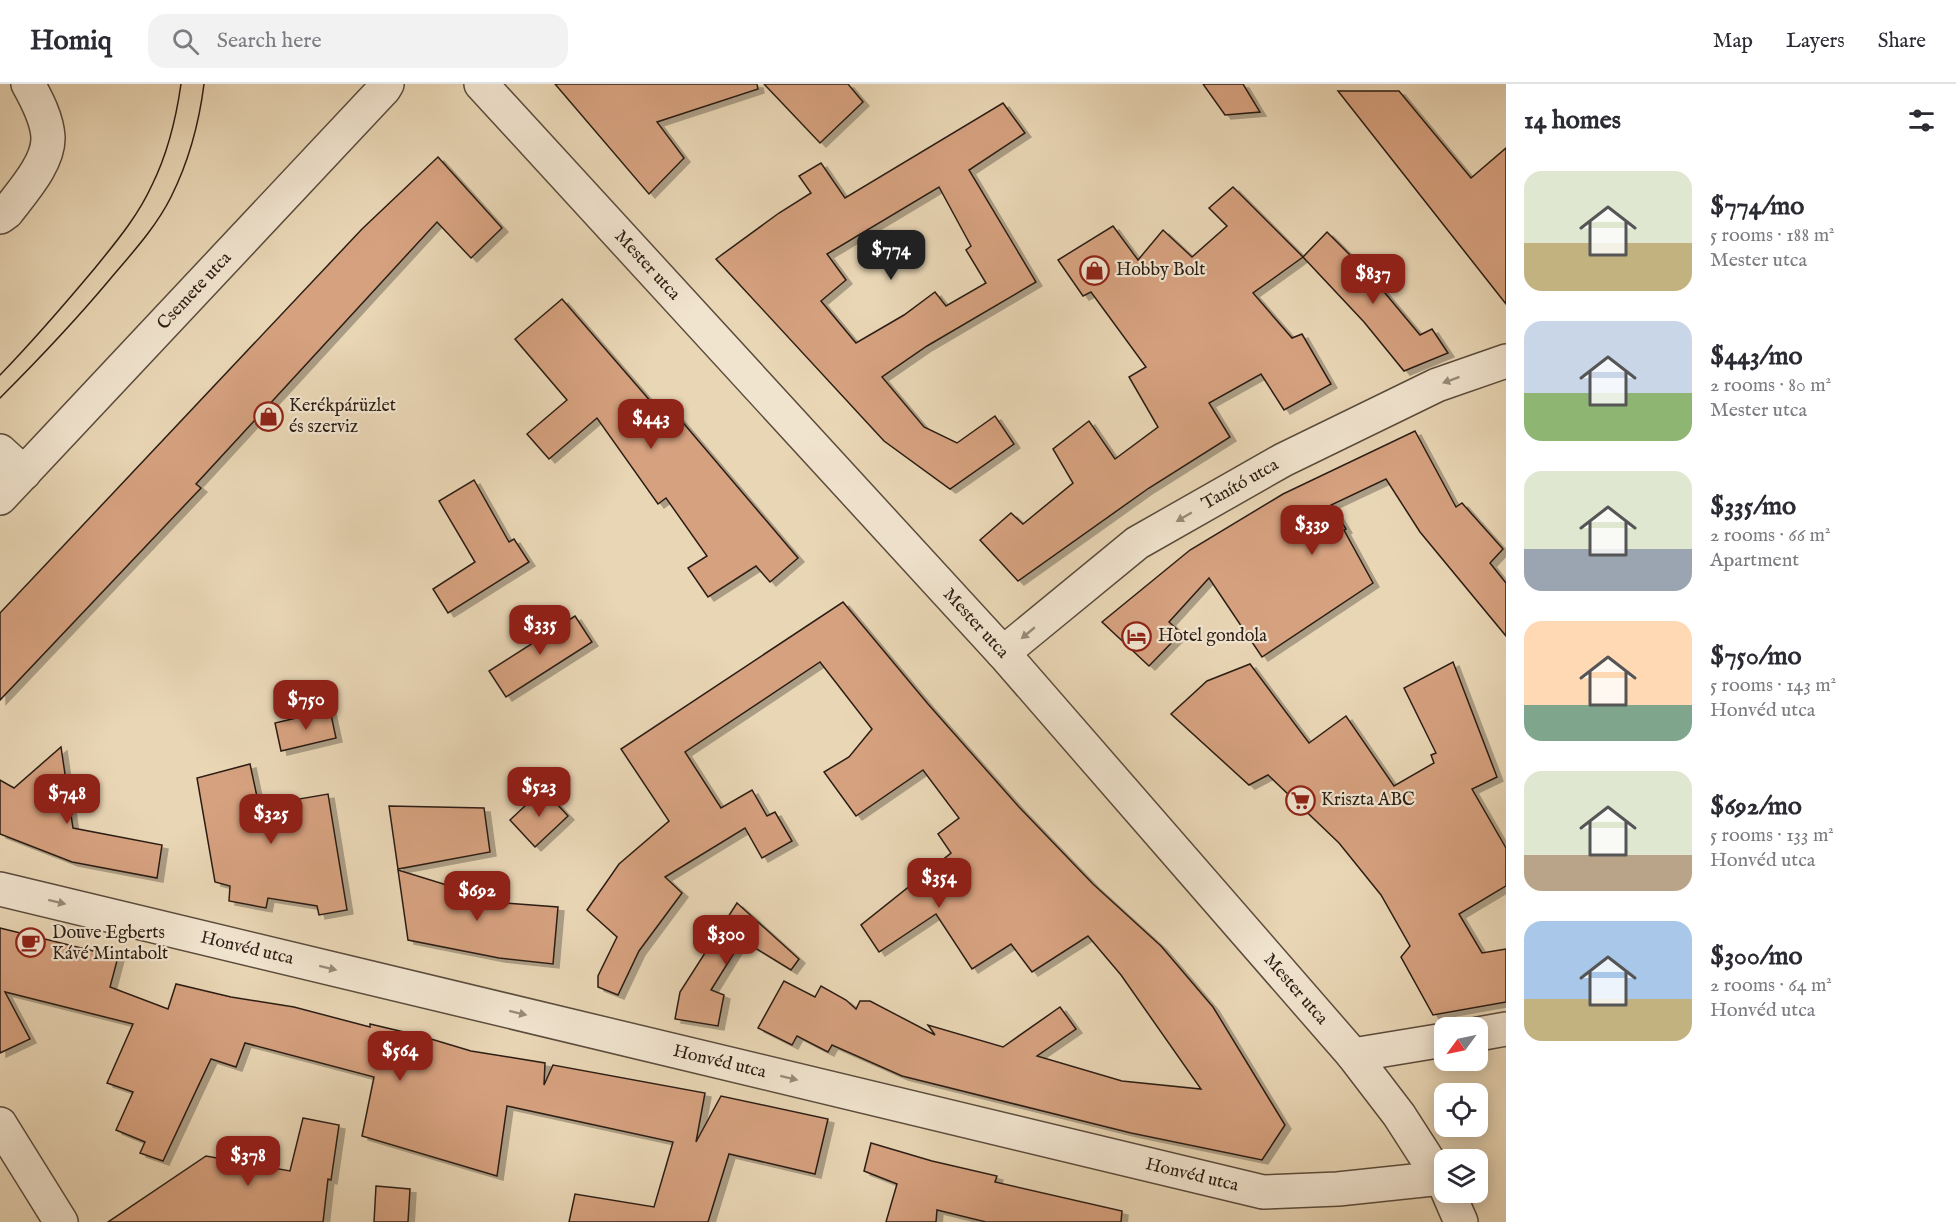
<!DOCTYPE html>
<html lang="en">
<head>
<meta charset="utf-8">
<style>
  :root { --surface:#fff; --page:#f2f2f3; --text:#2b2b33; --muted:#7c7c81; --line:#e1e1e2; --accent:#8f2418 }
  body { margin:0; font-family:"IM FELL English",serif; background:var(--page); color:var(--text); height:100vh; display:flex; flex-direction:column; font-size:22px; white-space:nowrap }
  * { box-sizing:border-box; margin:0 }
  p { font-size:20px; color:var(--muted) }
  .icon { flex:none; width:33px; height:33px; fill:none; stroke:currentColor; stroke-width:2; stroke-linecap:round; stroke-linejoin:round }
  .map { position:relative; flex:1; overflow:hidden }
  .drawer { display:flex; flex-direction:column; background:var(--surface); width:450px }
  .drawer>* { flex:none }
  .needle { width:39px; rotate:237deg }
  .fabs { position:absolute; left:1434px; top:933px; display:grid; gap:12px }
  .fabs a { display:grid; place-items:center; width:54px; height:54px; border-radius:12px; background:var(--surface); box-shadow:0 3px 15px #0003; font-size:30px }
  .price { position:absolute; translate:-50% -51px; padding:0 14px; border-radius:12px; background:var(--accent); color:#fff; font-size:20px; line-height:39px; filter:drop-shadow(0 2px 3px #0008) }
  .price::after { content:''; position:absolute; left:50%; top:36px; width:18px; height:14px; margin-left:-9px; background:inherit; clip-path:polygon(0 0,100% 0,50% 100%) }
  .price.current { background:#222; color:#fff }
  ul { padding:0; list-style:none }
  li { display:flex; align-items:center; gap:18px; height:150px; padding:0 18px }
  li span { display:grid; place-items:center; flex:none; width:168px; height:120px; border-radius:18px; color:#555 }
  li>.icon { margin-inline-start:auto }
  span .icon { width:72px; height:72px; fill:#fffc; stroke-width:1 }
  li b { font-size:26px }
  h2 { display:flex; justify-content:space-between; align-items:center; height:72px; padding:0 18px; font-size:26px }
  header { display:flex; align-items:center; gap:36px; box-sizing:border-box; height:84px; padding:0 30px; background:var(--surface); border-bottom:2px solid var(--line) }
  header strong { font-size:28px }
  nav { display:flex; gap:33px; margin-inline-start:auto; font-size:21px }
  .search { width:420px; height:54px; background:var(--page); display:flex; align-items:center; gap:15px; box-sizing:border-box; padding:0 21px; border-radius:18px; color:var(--muted); font-size:22px }
  main { display:flex; flex:1; min-height:0 }
  .map>svg:first-child { display:block }
</style>
</head>
<body>
<header>
<strong>Homiq</strong>
<div class="search"><svg class="icon" aria-label="search" viewBox="0 0 24 24"><circle cx="10" cy="10" r="6"/><path d="M15 15l6 6"/></svg>Search here</div>
<nav><a>Map</a><a>Layers</a><a>Share</a></nav>
</header>
<main>
<div class="map">
<svg width="1506" height="1138" viewBox="0 0 1506 1138">
  <defs>
    <filter id="shadow"><feDropShadow dx="6" dy="4" stdDeviation="0" flood-color="#0004"/></filter>
  </defs>
  <rect width="100%" height="100%" fill="#e9d6b5"/>
  <filter id="stains"><feTurbulence type="fractalNoise" baseFrequency=".00333" numOctaves="4"/><feColorMatrix values="0 0 0 0 .2 0 0 0 0 .09 0 0 0 0 .02 0 0 0 .5 -.17"/></filter>
  <radialGradient id="worn" r=".72"><stop offset=".6" stop-color="#630" stop-opacity="0"/><stop offset="1" stop-color="#630" stop-opacity=".3"/></radialGradient>
  <!-- building -->
  <g fill="#d6a17f" stroke="#2c1e13" stroke-width="1.5" fill-rule="evenodd" filter="url(#shadow)">
    <polygon points="555,0 757,0 758,5 657,38 684,74 649,110"/>
    <polygon points="764,0 848,0 863,18 820,59"/>
    <polygon points="1203,0 1243,0 1260,28 1225,31"/>
    <polygon points="1338,7 1399,7 1471,94 1506,64 1506,220"/>
    <path d="M1003,19L1025,49L969,86L1036,198L927,262L882,293L924,343L957,359L995,332L1014,360L950,405L884,357L716,175L779,129L811,109L799,92L821,79L845,114ZM939,103L971,162L966,166L986,199L946,222L935,208L904,231L856,259L821,217L846,196L827,170Z"/>
    <polygon points="438,73 502,144 471,174 437,138 196,400 201,404 0,616 0,529 362,145"/>
    <polygon points="1233,103 1303,173 1253,209 1292,254 1302,250 1331,300 1284,326 1261,290 1209,319 1230,353 1149,404 1018,497 980,456 1011,429 1023,440 1073,399 1053,365 1089,337 1115,375 1158,343 1129,293 1146,283 1091,208 1083,212 1058,176 1113,142 1138,176 1163,146 1192,173 1227,142 1209,124"/>
    <polygon points="1327,148 1370,191 1420,251 1432,245 1448,269 1404,287 1364,238 1303,173"/>
    <polygon points="562,215 659,327 668,321 798,474 770,498 756,482 708,513 688,484 707,472 666,414 658,420 597,334 549,375 527,350 567,316 515,255"/>
    <polygon points="1415,347 1456,423 1462,419 1503,465 1490,479 1506,499 1506,552 1420,448 1386,395 1331,421 1346,445 1344,446 1373,499 1262,573 1209,494 1169,538 1181,549 1149,582 1102,538 1190,466 1283,410"/>
    <polygon points="474,396 509,458 514,455 529,478 448,529 433,505 475,478 439,417"/>
    <polygon points="843,518 928,620 1019,723 1093,800 1161,862 1213,923 1285,1041 1262,1076 1131,1049 902,992 832,961 828,968 797,952 792,961 758,944 784,897 815,913 821,902 846,916 856,925 860,917 870,917 935,951 928,941 1003,963 1060,923 1076,945 1037,972 1122,997 1201,1005 1121,891 1088,852 1032,888 1011,860 972,885 936,830 879,868 861,841 951,769 938,750 959,734 923,686 856,732 824,688 849,673 872,645 820,578 685,668 721,724 752,706 767,732 775,728 792,757 762,774 745,744 665,793 682,809 639,867 618,911 598,903 598,892 617,853 587,826 619,780 669,737 621,665"/>
    <polygon points="575,532 592,558 506,613 489,587"/>
    <polygon points="1453,578 1497,693 1472,705 1506,764 1506,802 1459,830 1482,869 1506,865 1506,918 1433,931 1401,873 1410,862 1381,811 1339,759 1268,691 1249,701 1171,630 1207,597 1250,580 1309,659 1346,632 1394,702 1434,679 1431,671 1436,669 1404,604"/>
    <polygon points="330,626 336,654 281,667 275,639"/>
    <polygon points="61,663 73,744 162,761 157,794 72,778 0,750 0,696 14,704"/>
    <polygon points="250,680 259,722 328,710 347,826 319,831 317,822 268,814 266,824 229,817 230,802 215,798 197,694"/>
    <polygon points="543,705 568,732 535,763 510,736"/>
    <polygon points="389,722 484,724 490,768 398,785"/>
    <polygon points="398,786 505,819 558,823 553,880 499,874 408,856"/>
    <polygon points="737,819 799,875 791,886 742,856 711,906 724,911 718,942 675,935 680,908"/>
    <polygon points="0,844 118,873 110,903 168,925 176,900 231,913 294,923 370,943 370,940 421,952 471,967 545,979 544,1001 553,981 705,1009 696,1058 721,1012 828,1035 815,1090 729,1070 708,1138 569,1138 575,1110 654,1123 673,1058 507,1022 497,1092 362,1052 374,993 245,959 236,983 211,975 163,1077 140,1069 145,1058 116,1046 133,1008 107,999 133,940 5,908 30,955 0,969"/>
    <polygon points="303,1034 339,1041 331,1096 328,1095 323,1138 108,1138 206,1072 290,1087"/>
    <polygon points="871,1059 932,1077 997,1092 995,1098 1122,1127 1121,1138 986,1138 937,1126 936,1138 886,1138 897,1100 864,1087"/>
    <polygon points="376,1102 410,1105 408,1138 374,1138"/>
  </g>
  <g fill="none" stroke-linecap="round" stroke-linejoin="round">
    <defs>
      <g id="minor">
        <path id="s1" d="M481,0L1003,569L1353,971L1399,1031L1444,1101"/>
        <path d="M0,133L7,128C22,108 49,79 48,53C47,35 37,16 28,0"/>
        <polyline points="0,367 24,389"/>
        <path id="s2" d="M0,414L384,5L387,0"/>
        <path id="s3" d="M1003,569L1137,459L1283,376L1437,301L1506,277"/>
        <path id="s4" d="M0,805L1263,1108L1338,1105L1442,1094"/>
        <polyline points="1478,950 1506,945"/>
        <polyline points="1353,971 1444,956"/>
        <polyline points="0,1040 61,1138"/>
        <polyline points="1448,1108 1461,1138"/>
      </g>
    </defs>
    <!-- minor casing -->
    <use href="#minor" stroke="#5b4c3c" stroke-width="36"/>
    <!-- minor -->
    <use href="#minor" stroke="#f1e4cf" stroke-width="33"/>
    <!-- tram -->
    <g stroke="#2c1e13" stroke-width="1.5">
      <path d="M0,291C33,257 64,221 95,184C116,158 138,132 152,101C168,69 176,35 181,0"/>
      <path d="M0,314C39,275 76,236 111,194C133,168 156,143 171,113C189,77 199,40 204,0"/>
    </g>
  </g>
  <!-- one-way arrows -->
  <defs><path id="oneway-solid" d="M-6-.8H1V-3.2L6.5 0L1 3.2V.8H-6Z" transform="scale(1.5)"/></defs>
  <g fill="#988b7a">
    <use href="#oneway-solid" transform="translate(1451 296) rotate(160)"/>
    <use href="#oneway-solid" transform="translate(1184 433) rotate(150)"/>
    <use href="#oneway-solid" transform="translate(1028 549) rotate(140)"/>
    <use href="#oneway-solid" transform="translate(57 818) rotate(14)"/>
    <use href="#oneway-solid" transform="translate(328 884) rotate(14)"/>
    <use href="#oneway-solid" transform="translate(518 929) rotate(14)"/>
    <use href="#oneway-solid" transform="translate(789 994) rotate(14)"/>
  </g>
  <!-- icons -->
  <defs>
    <symbol id="shop-ring" viewBox="-11 -11 22 22"><circle r="9.5" fill="#f1e4cf" stroke="#8f2418" stroke-width="1.5"/><path d="M-5-2.5h2.3a2.7 3.5 0 0 1 5.4 0H5L5.5 6h-11ZM-1.5-2.5h3a1.5 2.3 0 0 0-3 0Z" fill="#8f2418"/></symbol>
    <symbol id="hotel-ring" viewBox="-11 -11 22 22"><circle r="9.5" fill="#f1e4cf" stroke="#8f2418" stroke-width="1.5"/><path d="M-6-4.5h1.5V1H6V5H4.5V3h-9V5H-6ZM-4 0a1.8 1.8 0 1 1 3.6 0ZM.5 0V-2.5h3Q6-2.5 6 0Z" fill="#8f2418"/></symbol>
    <symbol id="supermarket-ring" viewBox="-11 -11 22 22"><circle r="9.5" fill="#f1e4cf" stroke="#8f2418" stroke-width="1.5"/><path d="M-6-5.5h2.5l.6 2H6L4.5 2H-2.5L-4.4-4H-6ZM-1.5 3.2a1.3 1.3 0 1 0 .1 0ZM3 3.2a1.3 1.3 0 1 0 .1 0Z" fill="#8f2418"/></symbol>
    <symbol id="cafe-ring" viewBox="-11 -11 22 22"><circle r="9.5" fill="#f1e4cf" stroke="#8f2418" stroke-width="1.5"/><path d="M-5.5-4.5H6V0H3Q3 3.5 0 3.5H-2.5Q-5.5 3.5-5.5 0ZM3-3.2v2h1.7v-2ZM-6 4.5H4V6H-6Z" fill="#8f2418"/></symbol>
  </defs>
  <g fill-rule="evenodd">
    <use href="#shop-ring" x="1078" y="170" width="33" height="33"/>
    <use href="#shop-ring" x="252" y="316" width="33" height="33"/>
    <use href="#hotel-ring" x="1120" y="536" width="33" height="33"/>
    <use href="#supermarket-ring" x="1284" y="700" width="33" height="33"/>
    <use href="#cafe-ring" x="14" y="842" width="33" height="33"/>
  </g>
  <g text-anchor="middle" dominant-baseline="central" stroke-width="4.5" stroke-linejoin="round" paint-order="stroke">
    <!-- street labels -->
    <g font-size="18" fill="#2c1e13" stroke="#f1e4cf">
      <text stroke="none"><textPath href="#s1" startOffset="246">Mester utca</textPath></text>
      <text stroke="none"><textPath href="#s2" startOffset="284">Csemete utca</textPath></text>
      <text stroke="none"><textPath href="#s3" startOffset="292">Tanító utca</textPath></text>
      <text stroke="none"><textPath href="#s1" startOffset="732">Mester utca</textPath></text>
      <text stroke="none"><textPath href="#s4" startOffset="254">Honvéd utca</textPath></text>
      <text stroke="none"><textPath href="#s1" startOffset="1218">Mester utca</textPath></text>
      <text stroke="none"><textPath href="#s4" startOffset="740">Honvéd utca</textPath></text>
      <text stroke="none"><textPath href="#s4" startOffset="1226">Honvéd utca</textPath></text>
    </g>
    <!-- poi labels -->
    <g font-size="18" fill="#2c1e13" stroke="#f1e4cf" text-anchor="start">
      <text x="1116" y="186">Hobby Bolt</text>
      <text x="289" y="322">Kerékpárüzlet<tspan x="289" dy="21">és szerviz</tspan></text>
      <text x="1158" y="552">Hotel gondola</text>
      <text x="1321" y="716">Kriszta ABC</text>
      <text x="52" y="849">Douve Egberts<tspan x="52" dy="21">Kávé Mintabolt</tspan></text>
    </g>
  </g>
  <rect width="100%" height="100%" filter="url(#stains)"/>
  <rect width="100%" height="100%" fill="url(#worn)"/>
</svg>
<div class="fabs">
<a><svg class="needle" viewBox="-14 -14 28 28"><path d="M0-13l5 13h-10z" fill="#e53935"/><path d="M0 13l5-13h-10z" fill="#7c7c81"/></svg></a>
<a><svg class="icon" aria-label="locate" viewBox="0 0 24 24"><circle cx="12" cy="12" r="6"/><path d="M12 2v4M12 18v4M2 12h4M18 12h4"/></svg></a>
<a><svg class="icon" aria-label="layers" viewBox="0 0 24 24"><path d="M12 4l9 5-9 5-9-5zM3 14l9 5 9-5"/></svg></a>
</div>
<b class="price current" style="left:891px;top:197px">$774</b>
<b class="price" style="left:1373px;top:221px">$837</b>
<b class="price" style="left:651px;top:366px">$443</b>
<b class="price" style="left:1312px;top:472px">$339</b>
<b class="price" style="left:540px;top:572px">$335</b>
<b class="price" style="left:306px;top:647px">$750</b>
<b class="price" style="left:539px;top:734px">$523</b>
<b class="price" style="left:67px;top:741px">$748</b>
<b class="price" style="left:271px;top:761px">$325</b>
<b class="price" style="left:939px;top:825px">$354</b>
<b class="price" style="left:477px;top:838px">$692</b>
<b class="price" style="left:726px;top:882px">$300</b>
<b class="price" style="left:400px;top:998px">$564</b>
<b class="price" style="left:248px;top:1103px">$378</b>
</div>
<section class="drawer">
<h2>14 homes<svg class="icon" aria-label="filters" viewBox="0 0 24 24"><path d="M4 7h16M4 17h16"/><circle cx="9" cy="7" r="2"/><circle cx="15" cy="17" r="2"/></svg></h2>
<ul>
<li><span style="background:linear-gradient(#dfe7d0 60%,#c2b280 0)"><svg class="icon" aria-label="home" viewBox="0 0 24 24"><path d="M3 11l9-7 9 7M6 9v11h12V9"/></svg></span><div><b>$774/mo</b><p>5 rooms · 188 m²</p><p>Mester utca</p></div></li>
<li><span style="background:linear-gradient(#c9d6e8 60%,#8fb573 0)"><svg class="icon" aria-label="home" viewBox="0 0 24 24"><path d="M3 11l9-7 9 7M6 9v11h12V9"/></svg></span><div><b>$443/mo</b><p>2 rooms · 80 m²</p><p>Mester utca</p></div></li>
<li><span style="background:linear-gradient(#dfe7d0 65%,#9aa5b1 0)"><svg class="icon" aria-label="home" viewBox="0 0 24 24"><path d="M3 11l9-7 9 7M6 9v11h12V9"/></svg></span><div><b>$335/mo</b><p>2 rooms · 66 m²</p><p>Apartment</p></div></li>
<li><span style="background:linear-gradient(#ffd9b3 70%,#7fa58c 0)"><svg class="icon" aria-label="home" viewBox="0 0 24 24"><path d="M3 11l9-7 9 7M6 9v11h12V9"/></svg></span><div><b>$750/mo</b><p>5 rooms · 143 m²</p><p>Honvéd utca</p></div></li>
<li><span style="background:linear-gradient(#dfe7d0 70%,#b9a48a 0)"><svg class="icon" aria-label="home" viewBox="0 0 24 24"><path d="M3 11l9-7 9 7M6 9v11h12V9"/></svg></span><div><b>$692/mo</b><p>5 rooms · 133 m²</p><p>Honvéd utca</p></div></li>
<li><span style="background:linear-gradient(#a9c7e8 65%,#c2b280 0)"><svg class="icon" aria-label="home" viewBox="0 0 24 24"><path d="M3 11l9-7 9 7M6 9v11h12V9"/></svg></span><div><b>$300/mo</b><p>2 rooms · 64 m²</p><p>Honvéd utca</p></div></li>
</ul>
</section>
</main>
</body>
</html>
